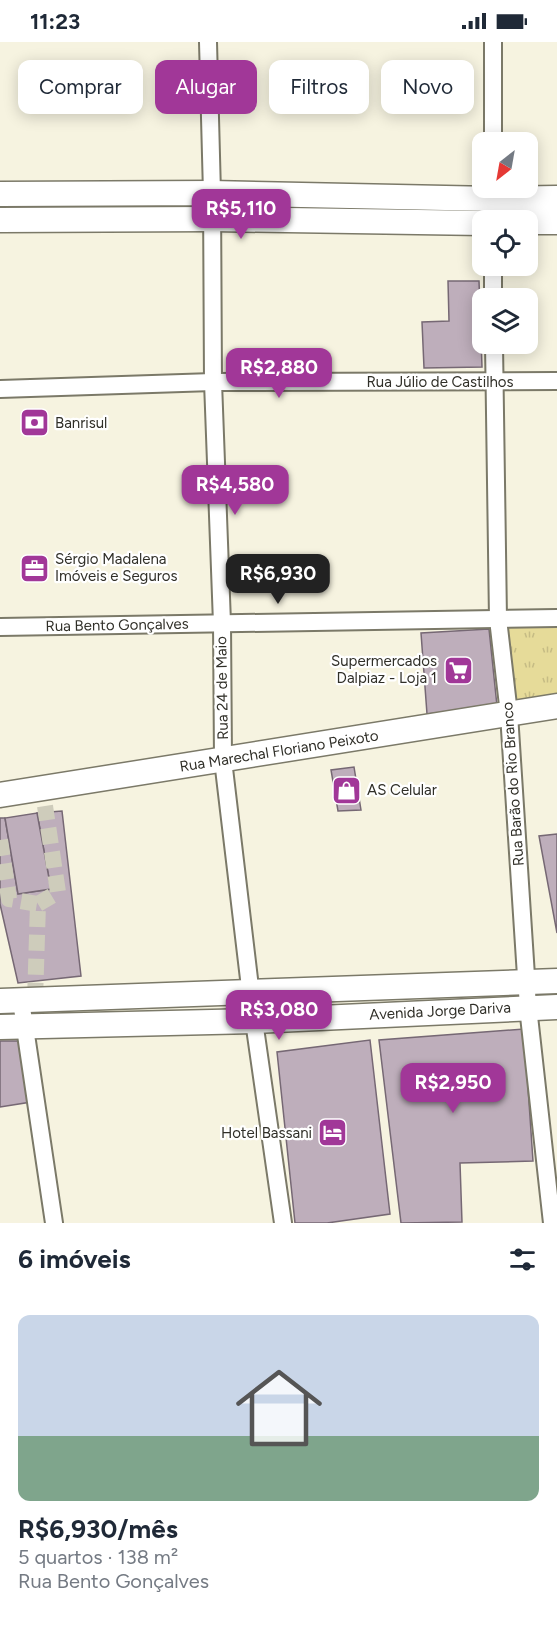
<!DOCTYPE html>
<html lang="pt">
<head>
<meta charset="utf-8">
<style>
  :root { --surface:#fff; --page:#f6f6f7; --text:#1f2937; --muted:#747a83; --accent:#a13798 }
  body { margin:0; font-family:Figtree,sans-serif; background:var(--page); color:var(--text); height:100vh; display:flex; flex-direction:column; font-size:22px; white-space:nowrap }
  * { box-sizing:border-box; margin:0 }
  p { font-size:20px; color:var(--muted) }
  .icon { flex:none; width:33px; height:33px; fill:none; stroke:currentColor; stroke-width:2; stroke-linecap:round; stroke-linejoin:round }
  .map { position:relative; height:1181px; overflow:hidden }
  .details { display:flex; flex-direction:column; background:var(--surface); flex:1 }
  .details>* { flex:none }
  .top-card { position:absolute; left:18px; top:18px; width:522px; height:54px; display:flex; gap:12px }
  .needle { width:39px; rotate:211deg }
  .fabs { position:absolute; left:472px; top:90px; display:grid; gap:12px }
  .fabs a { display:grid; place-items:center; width:66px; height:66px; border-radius:12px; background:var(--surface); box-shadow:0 3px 15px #0003; font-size:30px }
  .price { position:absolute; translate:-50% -51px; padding:0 14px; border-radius:12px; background:var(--accent); color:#fff; font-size:20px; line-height:39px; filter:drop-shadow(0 2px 3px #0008) }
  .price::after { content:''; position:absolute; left:50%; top:36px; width:18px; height:14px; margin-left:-9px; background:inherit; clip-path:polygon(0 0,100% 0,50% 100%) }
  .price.on { background:#222; color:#fff }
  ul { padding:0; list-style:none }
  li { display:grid; align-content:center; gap:12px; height:318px; padding:0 18px }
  li span { display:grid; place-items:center; height:186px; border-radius:12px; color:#555 }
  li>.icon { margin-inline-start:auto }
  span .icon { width:108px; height:108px; fill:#fffc; stroke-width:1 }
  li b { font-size:26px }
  h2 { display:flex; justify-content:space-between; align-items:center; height:72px; padding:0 18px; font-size:26px }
  .chip { padding:0 21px; border-radius:12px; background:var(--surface); box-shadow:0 3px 15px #0003; font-size:21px; line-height:54px }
  .chip.on { background:var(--accent); color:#fff }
  .status { display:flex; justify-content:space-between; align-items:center; height:42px; padding:0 30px; background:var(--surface); direction:ltr }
  .status svg { height:16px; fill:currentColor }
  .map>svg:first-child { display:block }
</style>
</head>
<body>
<div class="status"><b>11:23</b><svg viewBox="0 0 49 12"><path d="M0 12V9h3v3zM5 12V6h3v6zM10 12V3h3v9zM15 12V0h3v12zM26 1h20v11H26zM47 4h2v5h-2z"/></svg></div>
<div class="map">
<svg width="557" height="1181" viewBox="0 0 557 1181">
  <defs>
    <pattern id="park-tufts" width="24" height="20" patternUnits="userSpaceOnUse" patternTransform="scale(1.5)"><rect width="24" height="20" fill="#e6db99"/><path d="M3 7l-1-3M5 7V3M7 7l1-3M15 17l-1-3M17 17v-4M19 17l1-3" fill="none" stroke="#c6bc84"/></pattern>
  </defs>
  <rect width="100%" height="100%" fill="#f6f3e0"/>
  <!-- park -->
  <polygon fill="url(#park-tufts)" points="557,583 557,657 516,664 506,584"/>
  <!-- building -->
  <g fill="#beaebb" stroke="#766874" stroke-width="1.5">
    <polygon points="448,239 479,239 482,325 424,326 422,280 449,279"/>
    <polygon points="489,587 497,664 427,672 421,591"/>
    <polygon points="354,725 361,768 338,769 331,728"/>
    <polygon points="62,769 81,934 18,941 0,862 0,776 5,776 18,852 51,847 37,771"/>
    <polygon points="37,771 51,847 18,852 5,776"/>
    <polygon points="557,792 557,891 539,794"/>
    <polygon points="524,987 533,1119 460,1121 462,1180 401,1181 379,998"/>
    <polygon points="370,998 390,1172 327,1181 295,1181 277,1010"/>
    <polygon points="0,999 24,999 31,1060 0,1065"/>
  </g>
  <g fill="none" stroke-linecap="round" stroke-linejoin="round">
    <!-- street-tunnel -->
    <g stroke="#ceccbb" stroke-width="16" stroke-dasharray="16 8" stroke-linecap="butt">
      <polyline points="0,798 9,857 38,862 35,958"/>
      <polyline points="38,862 58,850 45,764"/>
    </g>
    <defs>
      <g id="street">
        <polyline points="208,0 212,151 213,340 222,581 223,718 254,979 283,1181"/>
        <polyline points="493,0 493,100"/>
        <polyline points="493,224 493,256"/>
        <polyline points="494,302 498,577 509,672 528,965 552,1181"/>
        <polyline points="0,347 213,340 557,339"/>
        <polyline points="0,585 557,576"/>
        <polyline points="21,959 54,1181"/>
      </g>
      <g id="secondary">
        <polyline points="0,152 212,151 493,157 557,156"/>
        <polyline points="0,178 213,177 483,181"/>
        <polyline points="528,180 557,180"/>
        <polyline points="0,753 557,664"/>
        <polyline points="0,959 557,939"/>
        <polyline points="0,985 254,979 557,965"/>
      </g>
    </defs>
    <!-- street casing -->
    <use href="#street" stroke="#7b7968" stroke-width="20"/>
    <!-- secondary casing -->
    <use href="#secondary" stroke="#7b7968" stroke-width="27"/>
    <!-- street -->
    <use href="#street" stroke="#fff" stroke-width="16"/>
    <!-- secondary -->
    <use href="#secondary" stroke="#fff" stroke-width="24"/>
  </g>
  <!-- icons -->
  <defs>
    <symbol id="bank-square" viewBox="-11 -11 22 22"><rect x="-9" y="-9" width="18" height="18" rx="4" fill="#a13798" stroke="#fff"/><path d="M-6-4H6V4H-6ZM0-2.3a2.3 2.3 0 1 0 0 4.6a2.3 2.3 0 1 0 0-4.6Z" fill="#fff"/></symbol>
    <symbol id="office-square" viewBox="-11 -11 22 22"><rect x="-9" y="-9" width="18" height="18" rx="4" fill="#a13798" stroke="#fff"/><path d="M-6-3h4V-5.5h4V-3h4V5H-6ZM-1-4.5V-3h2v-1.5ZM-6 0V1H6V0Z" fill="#fff"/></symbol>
    <symbol id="supermarket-square" viewBox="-11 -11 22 22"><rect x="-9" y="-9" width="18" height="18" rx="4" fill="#a13798" stroke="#fff"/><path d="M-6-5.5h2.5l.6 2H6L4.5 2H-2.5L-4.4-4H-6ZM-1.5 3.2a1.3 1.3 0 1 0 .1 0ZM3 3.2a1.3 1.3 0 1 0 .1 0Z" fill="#fff"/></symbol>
    <symbol id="shop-square" viewBox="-11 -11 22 22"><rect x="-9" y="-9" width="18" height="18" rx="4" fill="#a13798" stroke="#fff"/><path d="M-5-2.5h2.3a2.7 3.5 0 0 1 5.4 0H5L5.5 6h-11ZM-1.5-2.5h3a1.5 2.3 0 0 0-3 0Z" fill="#fff"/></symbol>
    <symbol id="hotel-square" viewBox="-11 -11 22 22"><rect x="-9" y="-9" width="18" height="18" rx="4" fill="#a13798" stroke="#fff"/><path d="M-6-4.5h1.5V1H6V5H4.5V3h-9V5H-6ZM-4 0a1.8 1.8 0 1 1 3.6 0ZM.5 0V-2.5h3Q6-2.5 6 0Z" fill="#fff"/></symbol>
  </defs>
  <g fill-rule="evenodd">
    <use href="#bank-square" x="18" y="364" width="33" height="33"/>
    <use href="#office-square" x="18" y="510" width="33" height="33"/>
    <use href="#supermarket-square" x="442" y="612" width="33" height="33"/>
    <use href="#shop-square" x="330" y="732" width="33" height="33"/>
    <use href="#hotel-square" x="316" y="1074" width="33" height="33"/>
  </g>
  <g text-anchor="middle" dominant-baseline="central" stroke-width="4.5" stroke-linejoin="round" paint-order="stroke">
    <!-- street labels -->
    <g font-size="15" fill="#302f28" stroke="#fff">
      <text x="440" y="340">Rua Júlio de Castilhos</text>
      <text transform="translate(117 583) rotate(-1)">Rua Bento Gonçalves</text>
      <text transform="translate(222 646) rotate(-91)">Rua 24 de Maio</text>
      <text transform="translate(279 709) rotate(-9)">Rua Marechal Floriano Peixoto</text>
      <text transform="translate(513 742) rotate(-94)">Rua Barão do Rio Branco</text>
      <text transform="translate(440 969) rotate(-3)">Avenida Jorge Dariva</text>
    </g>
    <!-- poi labels -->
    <g font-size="15" fill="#302f28" stroke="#fff" text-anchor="start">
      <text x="55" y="381">Banrisul</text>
      <text x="55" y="517">Sérgio Madalena<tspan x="55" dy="17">Imóveis e Seguros</tspan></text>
      <text x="437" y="619" text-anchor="end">Supermercados<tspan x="437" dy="17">Dalpiaz - Loja 1</tspan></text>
      <text x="367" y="748">AS Celular</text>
      <text x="312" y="1091" text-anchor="end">Hotel Bassani</text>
    </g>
  </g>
</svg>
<div class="fabs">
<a><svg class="needle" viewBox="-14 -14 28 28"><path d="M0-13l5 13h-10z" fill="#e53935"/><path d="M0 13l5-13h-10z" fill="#747a83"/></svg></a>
<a><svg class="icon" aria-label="locate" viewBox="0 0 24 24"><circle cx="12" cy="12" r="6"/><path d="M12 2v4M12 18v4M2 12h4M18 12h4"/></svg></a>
<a><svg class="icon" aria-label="layers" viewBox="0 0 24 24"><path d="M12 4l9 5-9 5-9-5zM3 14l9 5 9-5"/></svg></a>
</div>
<b class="price" style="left:241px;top:198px">R$5,110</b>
<b class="price" style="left:279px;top:357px">R$2,880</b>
<b class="price" style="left:235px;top:474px">R$4,580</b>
<b class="price on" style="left:278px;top:563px">R$6,930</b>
<b class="price" style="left:279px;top:999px">R$3,080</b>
<b class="price" style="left:453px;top:1072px">R$2,950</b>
<div class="top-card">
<a class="chip">Comprar</a>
<a class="chip on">Alugar</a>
<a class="chip">Filtros</a>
<a class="chip">Novo</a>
</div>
</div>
<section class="details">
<h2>6 imóveis<svg class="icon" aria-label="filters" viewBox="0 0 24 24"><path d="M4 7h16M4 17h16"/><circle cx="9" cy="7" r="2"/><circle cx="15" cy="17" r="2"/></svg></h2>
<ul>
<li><span style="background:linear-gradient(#c9d6e8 65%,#7fa58c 0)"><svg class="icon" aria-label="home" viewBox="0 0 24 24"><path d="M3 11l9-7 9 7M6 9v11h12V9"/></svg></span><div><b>R$6,930/mês</b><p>5 quartos · 138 m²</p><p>Rua Bento Gonçalves</p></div></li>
</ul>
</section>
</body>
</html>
